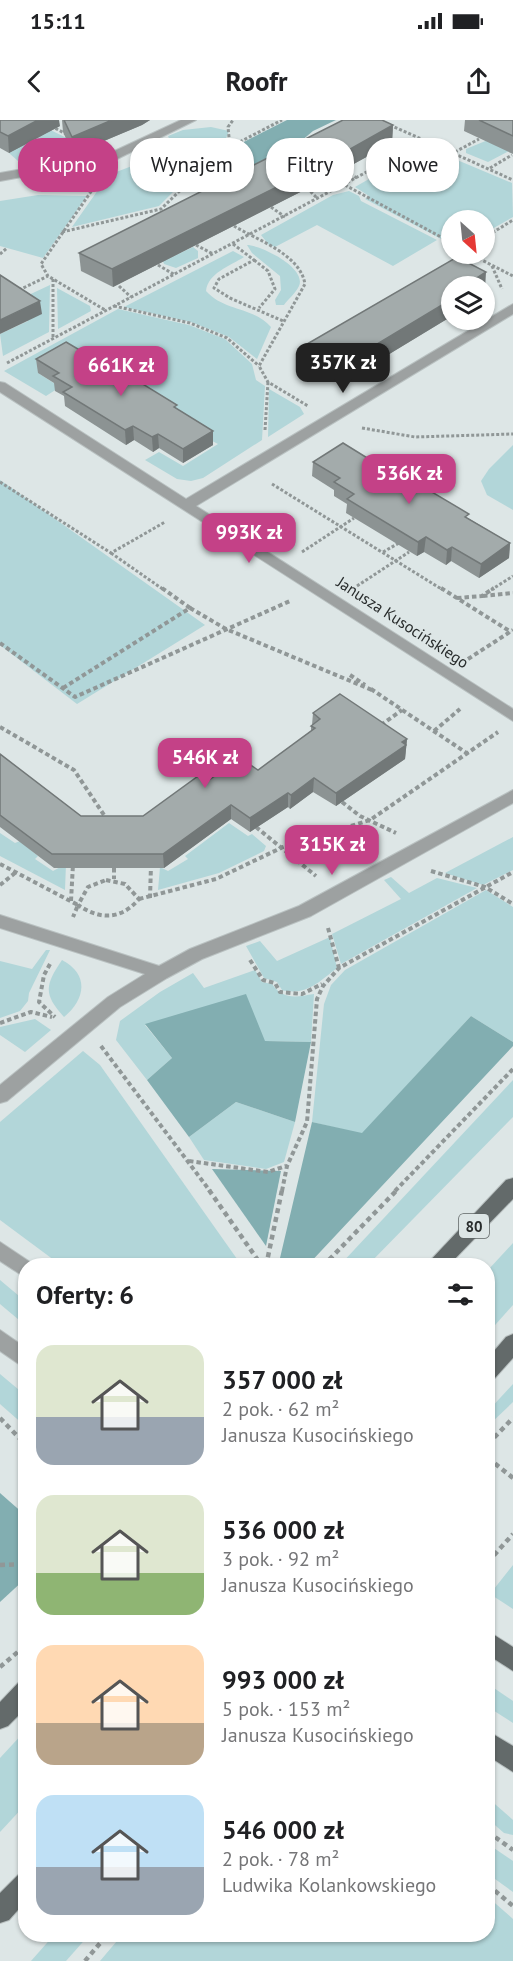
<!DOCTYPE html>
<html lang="pl">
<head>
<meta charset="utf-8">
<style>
  :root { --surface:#fff; --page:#f6f6f6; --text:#202124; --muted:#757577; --accent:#c44187 }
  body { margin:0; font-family:"PT Sans",sans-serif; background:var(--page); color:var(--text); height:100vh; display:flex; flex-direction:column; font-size:22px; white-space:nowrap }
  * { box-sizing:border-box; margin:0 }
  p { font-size:20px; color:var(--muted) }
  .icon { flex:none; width:33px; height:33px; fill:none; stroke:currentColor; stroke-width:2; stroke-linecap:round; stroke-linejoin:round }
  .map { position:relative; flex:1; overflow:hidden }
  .drawer { position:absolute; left:18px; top:1138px; width:477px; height:684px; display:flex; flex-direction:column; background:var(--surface); border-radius:24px; box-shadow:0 2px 4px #0004 }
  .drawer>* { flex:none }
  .guide { position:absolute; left:18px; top:18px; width:477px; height:54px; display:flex; gap:12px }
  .needle { width:39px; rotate:153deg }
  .fabs { position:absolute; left:441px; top:90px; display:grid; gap:12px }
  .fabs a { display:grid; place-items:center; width:54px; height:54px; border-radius:50%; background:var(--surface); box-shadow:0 2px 4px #0004; font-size:30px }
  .price { position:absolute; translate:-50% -51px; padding:0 14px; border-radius:12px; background:var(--accent); color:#fff; font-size:20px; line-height:39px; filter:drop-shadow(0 2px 3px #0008) }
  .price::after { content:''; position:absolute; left:50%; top:36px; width:18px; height:14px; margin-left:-9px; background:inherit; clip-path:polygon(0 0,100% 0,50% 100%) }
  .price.active { background:#222; color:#fff }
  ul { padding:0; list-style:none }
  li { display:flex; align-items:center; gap:18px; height:150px; padding:0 18px }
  li span { display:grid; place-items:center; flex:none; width:168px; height:120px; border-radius:18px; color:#555 }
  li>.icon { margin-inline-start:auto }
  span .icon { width:72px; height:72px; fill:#fffc; stroke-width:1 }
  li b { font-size:26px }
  h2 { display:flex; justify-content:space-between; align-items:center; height:72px; padding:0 18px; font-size:26px }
  .tag { padding:0 21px; border-radius:24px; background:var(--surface); box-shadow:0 2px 4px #0004; font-size:21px; line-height:54px }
  .tag.active { background:var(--accent); color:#fff }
  .status { display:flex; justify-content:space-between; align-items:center; height:42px; padding:0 30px; background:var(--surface); direction:ltr }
  .status svg { height:16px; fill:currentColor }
  header { display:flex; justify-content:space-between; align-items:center; height:78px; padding:0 18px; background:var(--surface); font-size:27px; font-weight:600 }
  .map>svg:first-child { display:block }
</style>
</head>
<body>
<div class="status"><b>15:11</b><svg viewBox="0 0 49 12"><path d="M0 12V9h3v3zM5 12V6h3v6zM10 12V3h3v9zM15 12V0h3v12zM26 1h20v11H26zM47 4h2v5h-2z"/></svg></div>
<header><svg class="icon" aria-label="back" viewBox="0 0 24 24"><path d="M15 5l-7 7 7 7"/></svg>Roofr<svg class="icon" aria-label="share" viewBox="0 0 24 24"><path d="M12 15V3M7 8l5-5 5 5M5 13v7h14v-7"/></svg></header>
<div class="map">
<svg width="513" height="1841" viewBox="0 0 513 1841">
  <rect width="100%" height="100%" fill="#dde6e6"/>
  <!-- green -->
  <g fill="#b2d6d9">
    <polygon points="30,0 79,24 76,31 18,41 9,33 22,25 0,10"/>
    <polygon points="211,7 229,11 213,50 186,59 159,86 72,107 105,60 94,46 102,45 111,54 174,30 168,16 183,10"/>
    <polygon points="488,20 509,31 488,42 466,33 466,29"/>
    <polygon points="431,29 512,63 513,97 485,113 484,100 452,100 451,124 365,79 369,76 355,67 418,31"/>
    <polygon points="349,71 359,76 361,81 437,120 393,146 317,105 275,127 269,125 261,115 333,75"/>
    <polygon points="38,75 87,76 43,138 0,126 0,81"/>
    <path d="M247,125C261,125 307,148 299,166C296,173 288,179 284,185H276L275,180L281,170L280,156L252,133Z"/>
    <polygon points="193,127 198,131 198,138 176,148 164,144 163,141"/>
    <path d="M233,131L244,137C230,146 208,153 206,171C225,192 252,186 271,207L257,239L229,217L191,202L124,187Z"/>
    <polygon points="50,165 49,212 3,236 0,214 28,201 3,187"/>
    <polygon points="57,168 90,186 91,191 58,209"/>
    <polygon points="118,189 189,205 225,219 252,244 256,260 265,266 262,320 203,358 191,361 177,359 145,340 159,332 183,346 218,324 175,302 38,253 60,267 46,276 4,251"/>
    <polygon points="269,269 300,287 304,294 268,317"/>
    <polygon points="513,325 513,390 487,375 481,361 489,349"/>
    <polygon points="0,360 205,505 77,584 0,525"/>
    <polygon points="229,703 248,716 252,714 266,726 264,731 219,753 158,770 160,747 168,751 188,739 185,736"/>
    <polygon points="0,713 15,723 20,721 38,736 35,739 53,751 66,744 65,770 0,736"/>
    <polygon points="513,717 513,750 483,765 445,753"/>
    <polygon points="391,757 409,773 437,758 477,768 341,844 332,814 401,779 384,760"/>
    <polygon points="486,770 513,787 513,922 471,896 362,1014 312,1002 324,884 331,865 345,850"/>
    <path d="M330,817L337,848C319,862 306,876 282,870L277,862L264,858L246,826L260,821L277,841Z"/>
    <polygon points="46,830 50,830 29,873 28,881 20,891 0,898 0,841 32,849"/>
    <path d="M62,840C89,854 86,879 64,897C43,874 45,865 62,840Z"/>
    <path d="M255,850L262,862L272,864C283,880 296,877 314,874L311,922L265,921L145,905L172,938L147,960L116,920L120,901L160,872L193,853L204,868Z"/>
    <polygon points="35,899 51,910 25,932 0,915 0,907"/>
    <polygon points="83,931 100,945 242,1146 62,1146 0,1100 0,1002"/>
    <polygon points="513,960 513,997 367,1146 339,1146"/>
    <polygon points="236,982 295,1002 284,1042 266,1049 204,1040 189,1017"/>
    <polygon points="513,1123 513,1185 488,1213 488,1150"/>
    <polygon points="0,1160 25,1181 25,1205 0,1184"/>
    <polygon points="0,1254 25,1275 25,1306 0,1284"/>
    <polygon points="513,1264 513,1282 489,1305 488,1291"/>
    <polygon points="513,1445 513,1489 490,1474"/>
    <polygon points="488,1564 513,1581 513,1603 488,1587"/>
    <polygon points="25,1611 25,1685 0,1712 0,1638"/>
    <polygon points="488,1678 513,1700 513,1715 504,1713 488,1699"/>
    <polygon points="488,1724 513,1741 513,1772 488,1754"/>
    <polygon points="488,1777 513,1799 513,1841 100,1841 122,1815 488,1815"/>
    <polygon points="54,1815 89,1815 66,1841 31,1841"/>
  </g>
  <!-- forest -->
  <g fill="#82aeb1">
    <polygon points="287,0 336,0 313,11 288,32 233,59 218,55 232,28"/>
    <polygon points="246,874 265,921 311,922 295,1002 236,982 189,1017 147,960 172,938 145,904"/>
    <polygon points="471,896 513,922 513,926 307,1146 285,1146 280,1138 312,1002 362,1013"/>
    <polygon points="212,1049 281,1051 266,1126"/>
    <polygon points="0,1373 25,1395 26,1458 0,1482"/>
  </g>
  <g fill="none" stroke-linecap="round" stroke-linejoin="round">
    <defs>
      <g id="minor">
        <polygon points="181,0 196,0 115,40 0,61 0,53 108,34"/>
        <polygon points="513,184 513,194 196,386 513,589 513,601 0,272 0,262 5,263 186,379"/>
        <polygon points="513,670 513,683 311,796 202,839 167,858 120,887 7,981 0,983 0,965 108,877 145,854 0,808 0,795 159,846 190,829 299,786"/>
        <polygon points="0,1122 33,1144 34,1146 26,1146 26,1158 0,1141"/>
        <polygon points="0,1210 26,1228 26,1249 0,1231"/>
      </g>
      <g id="major">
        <polygon points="513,1058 513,1079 448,1146 425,1146 506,1060"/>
        <polygon points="513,1214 513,1238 495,1258 488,1261 488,1238 506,1217"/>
        <polygon points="488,1511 513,1527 513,1551 488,1535"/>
        <polygon points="26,1560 26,1588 8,1606 0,1609 0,1582 18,1563"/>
        <polygon points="488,1611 513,1626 513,1652 488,1636"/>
        <polygon points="26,1751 26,1781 9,1800 0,1803 0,1773 18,1755"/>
      </g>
    </defs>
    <!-- minor casing -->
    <use href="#minor" stroke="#b9c1c1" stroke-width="2"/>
    <!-- major casing -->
    <use href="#major" stroke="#b9c1c1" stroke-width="2"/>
    <!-- path-far2 -->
    <g stroke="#909797" stroke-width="3" stroke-dasharray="3 2" stroke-linecap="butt">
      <polyline points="390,5 513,60"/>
      <polyline points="51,6 68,15"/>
      <polyline points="230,27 228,7 233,0"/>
      <polyline points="375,32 388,42"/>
      <polyline points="455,32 479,19"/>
      <polyline points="490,48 512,35"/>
      <polyline points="341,50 357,58"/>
      <polyline points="97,63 41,144 48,156 105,190"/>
      <polyline points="345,65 452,123"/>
      <polyline points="307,68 318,79"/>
      <polyline points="271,87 285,97"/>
      <path d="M234,106C257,120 300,134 305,164L259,246L268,262L308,286"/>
      <polyline points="62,112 161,89 191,60 217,52 230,27 282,0"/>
      <polyline points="484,118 513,100"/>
      <polyline points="233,124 254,140 219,159 214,168 230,178 283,201"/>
      <polyline points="196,125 213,134"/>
      <polyline points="0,134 7,128"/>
      <polyline points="470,134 513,156"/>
      <polyline points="254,140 268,151 275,169 259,188"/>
      <polyline points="158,145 175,155"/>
      <polyline points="492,146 502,169"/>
      <polyline points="53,159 53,218"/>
      <polyline points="119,166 131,177"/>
      <polyline points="19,170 48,156"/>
      <polyline points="114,186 190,203 227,218 259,246"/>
      <polyline points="7,243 425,21"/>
      <polyline points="362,308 415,317 513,314"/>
      <polyline points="265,310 268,262"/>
      <polyline points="0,362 111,433 165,402"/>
      <polyline points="272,364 443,470"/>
      <polyline points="302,432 354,398"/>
      <polyline points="383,432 399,423"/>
      <polyline points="111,433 164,470"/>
      <polyline points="357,466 409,432"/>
      <polyline points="491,470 513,456"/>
    </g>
    <!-- path-far1 -->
    <g stroke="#909797" stroke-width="4" stroke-dasharray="4.5 3" stroke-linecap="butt">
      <polyline points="441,468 511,512"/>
      <polyline points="483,476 513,473"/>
      <polyline points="457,478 482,476 494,468"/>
      <polyline points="190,488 226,509 372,570"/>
      <polyline points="0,523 75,577 290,481"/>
      <polyline points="468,539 513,510"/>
      <polyline points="350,555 365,565"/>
      <polyline points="63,568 190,488 162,468"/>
      <polyline points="371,569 468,634"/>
      <polyline points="381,605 402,590"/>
      <polyline points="0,607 74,650 106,698"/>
      <polyline points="434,611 460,589"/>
      <polyline points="342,682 360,696 396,713"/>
      <polyline points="256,707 316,756"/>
      <polyline points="0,744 78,785 73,797"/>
      <polyline points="114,748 114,759"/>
      <polyline points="431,751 485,767 513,784"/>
      <path d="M106,760L125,764L139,779C121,800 100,800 78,785L88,767Z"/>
      <polyline points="0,765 15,753"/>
      <polyline points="150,778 151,745"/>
      <polyline points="139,779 216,759 283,727 370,700 498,612"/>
      <polyline points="71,781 73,744"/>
      <polyline points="328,808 339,848"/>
      <polyline points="250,840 263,860 275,863 280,872 302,874 322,864"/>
      <polyline points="50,844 44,855 39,882 55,897"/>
      <polyline points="0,903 31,892 52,897"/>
      <polyline points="101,926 210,1071"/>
      <polyline points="189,1041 268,1052 286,1046"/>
      <polyline points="282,1071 287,1046 307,1002 317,879 323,866 339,848 513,752"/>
      <polyline points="395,1071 513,949"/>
    </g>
    <!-- path -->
    <g stroke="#909797" stroke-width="4.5" stroke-dasharray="5 4" stroke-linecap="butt">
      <polyline points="209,1070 262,1146"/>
      <polyline points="266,1146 282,1070"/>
      <polyline points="323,1146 397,1070"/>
      <polyline points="0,1298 26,1325"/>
      <polyline points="488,1324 513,1298"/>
      <polyline points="488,1338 513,1358"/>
      <polyline points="488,1442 513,1414"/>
      <polyline points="0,1445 26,1444"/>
      <polyline points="0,1547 26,1525"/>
      <polyline points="488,1712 513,1730"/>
      <polyline points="488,1765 513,1786"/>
      <polyline points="85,1841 107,1815"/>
    </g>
    <!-- minor -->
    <use href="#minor" fill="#9da1a1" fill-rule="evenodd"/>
    <!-- major -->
    <use href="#major" fill="#636a6a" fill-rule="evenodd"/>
  </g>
  <!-- wall -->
  <g fill="#8c9393">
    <polygon points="0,0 60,6 9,33 0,28"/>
    <polygon points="62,0 150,0 142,5 73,34 63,12"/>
    <polygon points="465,0 513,0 513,34 464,11"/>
    <polygon points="393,5 392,23 328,58 113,167 81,151 79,133"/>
    <polygon points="452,166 452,196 358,253 350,251 336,259 306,242 307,224"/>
    <polygon points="36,239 177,289 213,311 213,325 183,343 159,328 153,332 134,320 126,325 65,286 64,276 55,271 54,263 38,253"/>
    <polygon points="313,342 468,398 510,423 509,438 479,458 451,441 446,445 424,432 417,436 346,393 347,384 334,376 334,370 312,356"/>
    <polygon points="313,593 407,619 405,639 336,686 313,672 290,689 288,687 250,712 231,699 164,748 54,748 0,707 0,634 81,696 143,696 209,660 258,650 311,611 311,606 312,605"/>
  </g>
  <!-- shaded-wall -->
  <g fill="#727878">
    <polygon points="38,0 59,0 60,6 9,33 8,16"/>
    <polygon points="112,0 150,0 142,5 73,34 72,17"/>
    <polygon points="393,5 392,23 328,58 113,167 112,149"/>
    <polygon points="486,152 485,170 484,166 471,166 472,161"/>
    <polygon points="452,179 452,196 358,253 359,235"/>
    <polygon points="40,181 42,194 0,214 0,200"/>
    <polygon points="350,233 350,251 336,259 337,241"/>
    <polygon points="133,306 134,320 126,325 125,310"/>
    <polygon points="213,311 213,325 183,343 183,329"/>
    <polygon points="158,314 159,328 153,332 152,317"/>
    <polygon points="426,417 424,432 417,436 418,422"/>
    <polygon points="510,423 509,438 479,458 481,444"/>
    <polygon points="452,427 451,441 446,445 447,430"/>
    <polygon points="407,619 405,639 336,686 336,673"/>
    <polygon points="314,658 313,672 290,689 291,675"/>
    <polygon points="288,673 288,687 250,712 250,698"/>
    <polygon points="231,685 231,699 164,748 163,734"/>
  </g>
  <!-- building -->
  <g fill="#a3abab" stroke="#727878" stroke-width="1.5">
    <polygon points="0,0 38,0 8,16 0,12"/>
    <polygon points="64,0 112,0 72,17"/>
    <polygon points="343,0 382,0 393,5 329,41 112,149 79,133"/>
    <polygon points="479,0 513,0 513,16"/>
    <polygon points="457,137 486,152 472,161 478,163 472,166 452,166 452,179 359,235 350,233 337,241 307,224"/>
    <polygon points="0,155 40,181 0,200"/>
    <polygon points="66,222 103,244 107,242 177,285 174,287 213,311 183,329 158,314 152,317 133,306 125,310 63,272 72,267 53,256 59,253 36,239"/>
    <polygon points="343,323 385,349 388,346 469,394 465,397 510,423 481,444 452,427 447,430 426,417 418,422 347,379 354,374 334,362 340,358 313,342"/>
    <polygon points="340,574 407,619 402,622 406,625 336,673 314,658 291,675 288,673 250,698 231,685 163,734 52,734 0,695 0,634 81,696 143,696 201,654 209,660 240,638 258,650 315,608 311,606 320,599 313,593"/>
  </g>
  <g text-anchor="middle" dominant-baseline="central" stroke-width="4.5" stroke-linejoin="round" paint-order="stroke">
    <!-- shield labels -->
    <rect fill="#dde6e6" stroke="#5e6464" stroke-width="1.5" x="459" y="1094" width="30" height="24" rx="4.5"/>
    <g font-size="15" font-weight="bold" fill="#282c2c">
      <text x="474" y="1106">80</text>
    </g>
    <!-- street labels -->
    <g font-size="16" fill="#282c2c" stroke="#dde6e6">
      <text transform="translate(403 502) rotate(33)">Janusza Kusocińskiego</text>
    </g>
  </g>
</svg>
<div class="fabs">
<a><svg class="needle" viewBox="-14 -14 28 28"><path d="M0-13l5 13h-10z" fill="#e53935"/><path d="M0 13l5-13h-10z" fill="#757577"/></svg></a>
<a><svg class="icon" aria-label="layers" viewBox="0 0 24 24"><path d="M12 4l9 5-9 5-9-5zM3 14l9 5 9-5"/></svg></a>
</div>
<b class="price active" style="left:343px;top:274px">357K zł</b>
<b class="price" style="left:121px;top:277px">661K zł</b>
<b class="price" style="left:409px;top:385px">536K zł</b>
<b class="price" style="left:249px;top:444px">993K zł</b>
<b class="price" style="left:205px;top:669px">546K zł</b>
<b class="price" style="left:332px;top:756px">315K zł</b>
<div class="guide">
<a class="tag active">Kupno</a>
<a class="tag">Wynajem</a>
<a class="tag">Filtry</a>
<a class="tag">Nowe</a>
</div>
<section class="drawer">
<h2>Oferty: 6<svg class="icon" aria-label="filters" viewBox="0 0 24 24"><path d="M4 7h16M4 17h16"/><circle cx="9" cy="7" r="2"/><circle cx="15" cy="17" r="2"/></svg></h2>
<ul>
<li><span style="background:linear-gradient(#dfe7d0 60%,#9aa5b1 0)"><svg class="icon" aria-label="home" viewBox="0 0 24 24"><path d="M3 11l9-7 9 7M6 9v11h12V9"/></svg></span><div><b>357 000 zł</b><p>2 pok. · 62 m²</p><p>Janusza Kusocińskiego</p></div></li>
<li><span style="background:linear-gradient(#dfe7d0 65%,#8fb573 0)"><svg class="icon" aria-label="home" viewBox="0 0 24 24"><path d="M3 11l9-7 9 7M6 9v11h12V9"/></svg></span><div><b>536 000 zł</b><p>3 pok. · 92 m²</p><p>Janusza Kusocińskiego</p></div></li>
<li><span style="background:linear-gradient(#ffd9b3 65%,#b9a48a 0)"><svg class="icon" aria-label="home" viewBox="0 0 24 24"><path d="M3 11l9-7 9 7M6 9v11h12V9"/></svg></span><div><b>993 000 zł</b><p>5 pok. · 153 m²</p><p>Janusza Kusocińskiego</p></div></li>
<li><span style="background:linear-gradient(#bfe0f5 60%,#9aa5b1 0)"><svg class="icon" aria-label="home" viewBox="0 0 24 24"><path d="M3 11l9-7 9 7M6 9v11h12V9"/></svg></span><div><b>546 000 zł</b><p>2 pok. · 78 m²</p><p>Ludwika Kolankowskiego</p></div></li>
</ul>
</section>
</div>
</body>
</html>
